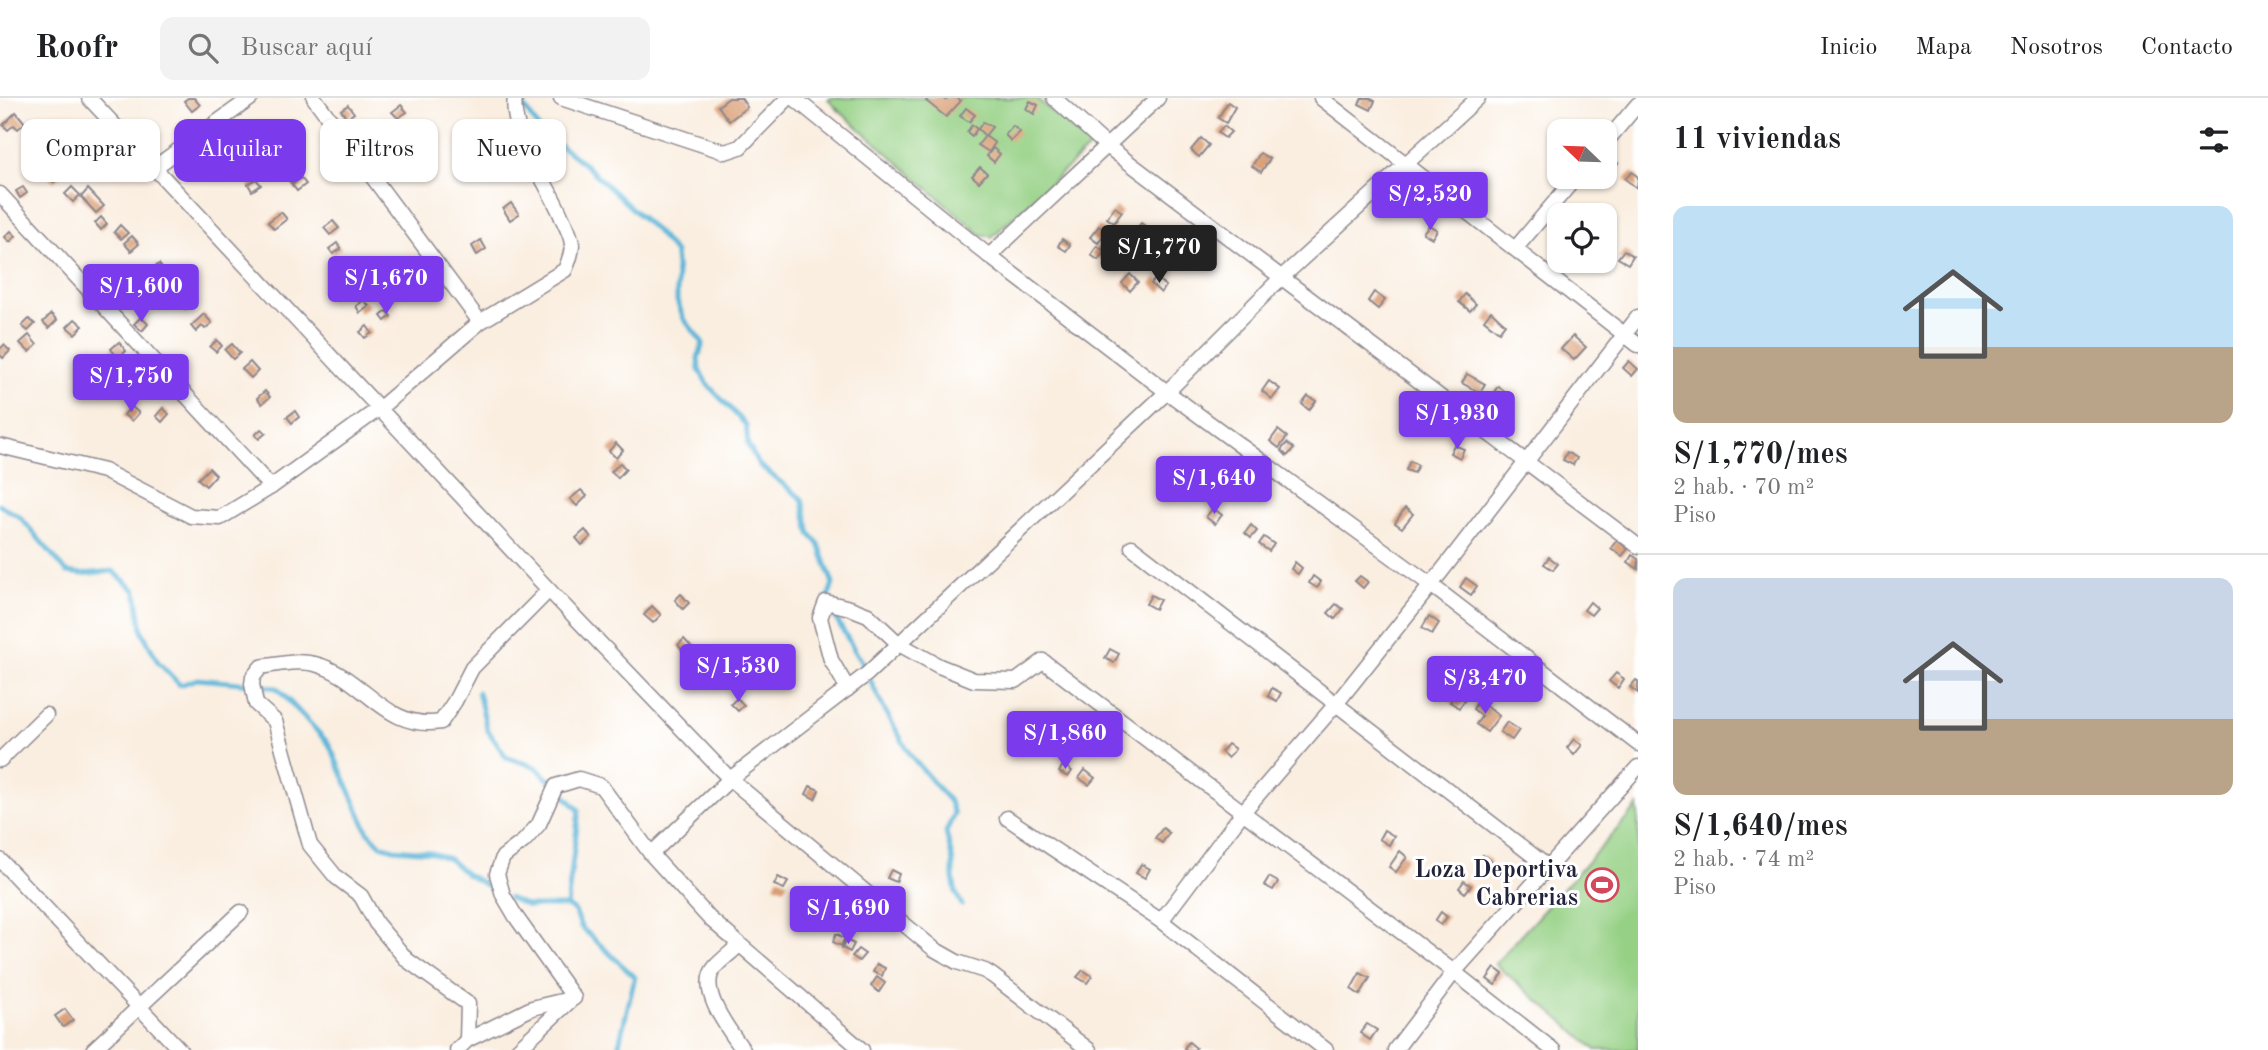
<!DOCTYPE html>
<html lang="es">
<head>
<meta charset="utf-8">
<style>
  :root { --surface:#fff; --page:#f2f2f2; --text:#202124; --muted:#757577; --line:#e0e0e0; --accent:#7c3aed }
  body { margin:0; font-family:"Old Standard TT",serif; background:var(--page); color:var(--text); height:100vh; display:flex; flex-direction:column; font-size:26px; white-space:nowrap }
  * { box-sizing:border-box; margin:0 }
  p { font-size:23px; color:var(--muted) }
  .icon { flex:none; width:38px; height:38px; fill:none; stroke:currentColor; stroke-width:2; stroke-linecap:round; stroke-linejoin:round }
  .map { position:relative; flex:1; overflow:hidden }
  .panel { display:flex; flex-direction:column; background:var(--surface); width:630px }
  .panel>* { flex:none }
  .banner { position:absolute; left:21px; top:21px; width:665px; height:63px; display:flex; gap:14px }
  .needle { width:46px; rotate:293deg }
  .tools { position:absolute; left:1547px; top:21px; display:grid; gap:14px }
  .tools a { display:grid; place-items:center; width:70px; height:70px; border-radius:14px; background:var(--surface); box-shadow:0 2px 5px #0004; font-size:35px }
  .price { position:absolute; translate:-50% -60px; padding:0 16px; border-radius:7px; background:var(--accent); color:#fff; font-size:23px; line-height:46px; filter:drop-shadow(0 2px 4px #0008) }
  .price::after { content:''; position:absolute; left:50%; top:42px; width:21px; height:16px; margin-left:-10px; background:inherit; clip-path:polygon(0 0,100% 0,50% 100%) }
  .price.on { background:#222; color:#fff }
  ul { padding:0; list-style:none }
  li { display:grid; align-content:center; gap:14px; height:371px; padding:0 35px }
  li+li { border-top:2px solid var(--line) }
  li span { display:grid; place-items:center; height:217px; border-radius:14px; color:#555 }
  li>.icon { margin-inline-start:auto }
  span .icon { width:126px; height:126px; fill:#fffc; stroke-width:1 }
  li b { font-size:30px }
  h2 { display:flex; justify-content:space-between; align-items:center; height:84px; padding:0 35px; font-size:30px }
  .tag { padding:0 24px; border-radius:14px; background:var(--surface); box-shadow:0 2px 5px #0004; font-size:24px; line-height:63px }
  .tag.on { background:var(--accent); color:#fff }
  header { display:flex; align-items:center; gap:42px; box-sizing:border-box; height:98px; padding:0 35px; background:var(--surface); border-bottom:2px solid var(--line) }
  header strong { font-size:33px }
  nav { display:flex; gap:38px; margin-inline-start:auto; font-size:24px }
  .search { width:490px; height:63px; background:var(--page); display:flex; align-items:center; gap:18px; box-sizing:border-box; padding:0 24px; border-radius:14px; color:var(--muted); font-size:26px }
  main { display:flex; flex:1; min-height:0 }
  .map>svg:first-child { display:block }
</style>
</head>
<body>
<header>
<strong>Roofr</strong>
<div class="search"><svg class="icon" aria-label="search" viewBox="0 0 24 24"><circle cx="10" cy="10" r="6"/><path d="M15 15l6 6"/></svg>Buscar aquí</div>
<nav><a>Inicio</a><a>Mapa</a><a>Nosotros</a><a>Contacto</a></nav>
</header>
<main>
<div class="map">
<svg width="1638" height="952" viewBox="0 0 1638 952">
  <rect width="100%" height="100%" fill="#fff"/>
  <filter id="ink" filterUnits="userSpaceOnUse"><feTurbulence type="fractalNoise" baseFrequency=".0143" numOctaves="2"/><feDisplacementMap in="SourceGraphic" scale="14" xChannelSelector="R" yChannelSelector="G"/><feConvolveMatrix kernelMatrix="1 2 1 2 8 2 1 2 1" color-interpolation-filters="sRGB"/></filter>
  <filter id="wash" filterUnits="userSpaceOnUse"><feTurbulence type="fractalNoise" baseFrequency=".00686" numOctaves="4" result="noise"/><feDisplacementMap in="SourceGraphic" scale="28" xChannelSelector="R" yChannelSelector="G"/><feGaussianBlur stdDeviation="1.57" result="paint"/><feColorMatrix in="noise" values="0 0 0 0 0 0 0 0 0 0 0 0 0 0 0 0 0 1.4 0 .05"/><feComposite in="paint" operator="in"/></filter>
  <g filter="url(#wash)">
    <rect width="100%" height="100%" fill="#faeee0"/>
    <!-- green -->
    <g fill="#95d084" stroke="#5c7960" stroke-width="2">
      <polygon points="831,0 1036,0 1091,48 992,139 980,136 837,11 828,2"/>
      <polygon points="1638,708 1638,952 1596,952 1495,866"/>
    </g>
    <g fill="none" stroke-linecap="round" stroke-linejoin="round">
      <!-- stream -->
      <g stroke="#5ab5d8" stroke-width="5">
        <polyline points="520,3 540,32 582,64 657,134 675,155 677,180 677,203 684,221 703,245 698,260 699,272 708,287 746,327 748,347 759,367 802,401 810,436 819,446 833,486 826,504 861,563 883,609 911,658 950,704 954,716 946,734 953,764 953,780 956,795 962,807"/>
        <polyline points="0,407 20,419 67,474 82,476 113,473 136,493 142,533 158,564 180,587 197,581 252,586 277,590 329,646 368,734 381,747 394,751 430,754 449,761 466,776 500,795"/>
        <polyline points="478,594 487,631 506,659 536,669 579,712 567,808"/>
        <polyline points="509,800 528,808 567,808 575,813 581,829 635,879 619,946 619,952"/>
      </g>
    </g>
    <g id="blocks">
      <!-- building -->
      <g fill="#da9d73">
        <polygon points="188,0 194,0 200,7 192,13 184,3"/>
        <polygon points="729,0 741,0 747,9 729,23 718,8"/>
        <polygon points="929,0 944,0 946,2 948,0 957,0 961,3 946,19 926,3"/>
        <polygon points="1362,0 1369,0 1375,3 1371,12 1359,6"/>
        <polygon points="1030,3 1038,7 1034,16 1026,11"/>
        <polygon points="1228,4 1235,9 1226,25 1218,20"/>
        <polygon points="348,7 354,15 347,20 341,12"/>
        <polygon points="401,7 407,14 398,20 392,14"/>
        <polygon points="966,10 975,17 969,24 960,18"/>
        <polygon points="16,14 25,25 18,31 14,27 8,32 3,27"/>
        <polygon points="983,24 992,29 985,38 978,31"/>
        <polygon points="972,27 977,31 972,38 967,34"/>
        <polygon points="1013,28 1020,34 1011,43 1005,37"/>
        <polygon points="1224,28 1231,34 1225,40 1218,35"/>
        <polygon points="262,30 269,38 261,44 254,36"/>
        <polygon points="33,34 42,42 35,49 27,41"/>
        <polygon points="985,38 995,45 989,54 978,47"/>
        <polygon points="225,39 230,46 222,52 217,44"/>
        <polygon points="1201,40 1209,47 1199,59 1191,52"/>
        <polygon points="51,50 61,61 52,69 42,58"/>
        <polygon points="277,50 284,59 276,66 269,57"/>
        <polygon points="993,50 1000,56 994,64 987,58"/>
        <polygon points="1260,55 1270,61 1261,74 1252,68"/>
        <polygon points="1609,57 1618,65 1608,76 1605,74 1605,61"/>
        <polygon points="240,61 246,68 238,73 233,66"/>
        <polygon points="256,67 262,75 254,81 248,72"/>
        <polygon points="980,69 987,75 979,84 972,78"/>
        <polygon points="293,71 299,79 291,85 285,77"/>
        <polygon points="58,72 62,77 54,84 49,79"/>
        <polygon points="1632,74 1638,79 1637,90 1625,81"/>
        <polygon points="301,80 306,86 297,93 292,87"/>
        <polygon points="256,81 261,87 252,93 248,86"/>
        <polygon points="23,89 27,95 20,100 16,93"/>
        <polygon points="72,89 80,97 73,104 65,96"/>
        <polygon points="88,91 104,108 96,115 81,99"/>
        <polygon points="511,105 519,116 510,122 503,111"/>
        <polygon points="1115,109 1122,114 1114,125 1107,120"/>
        <polygon points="281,114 287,121 274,131 268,124"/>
        <polygon points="101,119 107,126 101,132 95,125"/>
        <polygon points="333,123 339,130 330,137 324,130"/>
        <polygon points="1141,125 1150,132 1144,139 1135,132"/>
        <polygon points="120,127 128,135 121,141 114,134"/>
        <polygon points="1429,127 1437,132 1432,140 1423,135"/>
        <polygon points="1099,128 1106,134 1098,145 1090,139"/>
        <polygon points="1112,130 1121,136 1116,144 1107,137"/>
        <polygon points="11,133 16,138 10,144 5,139"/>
        <polygon points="132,138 139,146 131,153 124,145"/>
        <polygon points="1062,141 1070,147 1066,153 1058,148"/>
        <polygon points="481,142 486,151 477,157 472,148"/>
        <polygon points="337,145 341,151 333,156 329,151"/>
        <polygon points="1097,148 1105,153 1098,162 1091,157"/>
        <polygon points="1124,151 1130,157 1121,166 1115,160"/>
        <polygon points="1624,152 1633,158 1628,166 1618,160"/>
        <polygon points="1147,154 1158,163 1151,173 1139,164"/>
        <polygon points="1169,162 1178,168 1172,175 1164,169"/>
        <polygon points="352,165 356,171 349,177 344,171"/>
        <polygon points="159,166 164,173 157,178 152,172"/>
        <polygon points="169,173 176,185 166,192 158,180"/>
        <polygon points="154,176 159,182 152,188 147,182"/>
        <polygon points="1130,176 1138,184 1130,193 1122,185"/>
        <polygon points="1156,180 1166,188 1161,195 1151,186"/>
        <polygon points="366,184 372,192 364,198 358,189"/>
        <polygon points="381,187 386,194 378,200 373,193"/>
        <polygon points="1374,194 1385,202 1378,211 1368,203"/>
        <polygon points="183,195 192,204 185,211 177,202"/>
        <polygon points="1465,196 1476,206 1470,213 1459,204"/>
        <polygon points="364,202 369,208 360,215 356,208"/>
        <polygon points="387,213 391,218 385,223 381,218"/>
        <polygon points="1491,213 1505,226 1499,234 1484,222"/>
        <polygon points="51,216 57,222 49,230 43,224"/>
        <polygon points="204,216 212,225 205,231 202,228 196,234 191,228"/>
        <polygon points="141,219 148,226 142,233 134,226"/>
        <polygon points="29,221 35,226 28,233 22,228"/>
        <polygon points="75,221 83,228 75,236 67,229"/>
        <polygon points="367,228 372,235 365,240 360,234"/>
        <polygon points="29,237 37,247 29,254 20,245"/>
        <polygon points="1573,238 1586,249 1574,262 1561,251"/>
        <polygon points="217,242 222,248 216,254 210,249"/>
        <polygon points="119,244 126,253 118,260 111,251"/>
        <polygon points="232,246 240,255 233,261 225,252"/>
        <polygon points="4,247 10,253 3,260 0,257 0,251"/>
        <polygon points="1629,263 1638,271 1632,278 1623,270"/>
        <polygon points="250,264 258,273 251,280 242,271"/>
        <polygon points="143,272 149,280 143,286 136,279"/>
        <polygon points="1467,276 1485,286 1480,295 1462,285"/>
        <polygon points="1269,283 1280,291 1272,301 1262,293"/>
        <polygon points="1498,288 1507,295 1501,304 1492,297"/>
        <polygon points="265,293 270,299 262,306 257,300"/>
        <polygon points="1308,298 1316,303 1309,312 1302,306"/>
        <polygon points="131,308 139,315 132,323 124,317"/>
        <polygon points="163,310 169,316 162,324 156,318"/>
        <polygon points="295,313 299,319 292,325 287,319"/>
        <polygon points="261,331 266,335 259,341 255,337"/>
        <polygon points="1278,332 1287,339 1279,350 1270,343"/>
        <polygon points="616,345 623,352 616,360 609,353"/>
        <polygon points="1287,345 1294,351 1287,358 1281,352"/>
        <polygon points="1454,347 1464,351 1460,360 1450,355"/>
        <polygon points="1567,354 1577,360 1573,367 1563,362"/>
        <polygon points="1410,363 1418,367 1414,375 1406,372"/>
        <polygon points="620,365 626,371 618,380 611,374"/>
        <polygon points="209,370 216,377 206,388 198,381"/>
        <polygon points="581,392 587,398 577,408 570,401"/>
        <polygon points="1213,410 1222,417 1215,426 1206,419"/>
        <polygon points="1405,410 1413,416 1402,430 1395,425"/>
        <polygon points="1251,427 1257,433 1251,440 1245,435"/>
        <polygon points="585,432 591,439 582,447 576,440"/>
        <polygon points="1264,439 1274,446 1269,453 1259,446"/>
        <polygon points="1617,442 1628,451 1622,458 1611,450"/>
        <polygon points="1632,457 1638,461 1638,471 1628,464"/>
        <polygon points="1549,459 1558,466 1553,472 1544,466"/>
        <polygon points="1295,464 1302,470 1298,476 1291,471"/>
        <polygon points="1313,478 1321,484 1317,490 1309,485"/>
        <polygon points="1360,478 1368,484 1363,490 1355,483"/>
        <polygon points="1466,480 1477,488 1471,497 1460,489"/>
        <polygon points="681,496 689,505 683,511 675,502"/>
        <polygon points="1151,497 1160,502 1155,511 1146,506"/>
        <polygon points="1590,504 1597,510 1591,517 1584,512"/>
        <polygon points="1336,506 1343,511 1335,521 1328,515"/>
        <polygon points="652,508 661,517 653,525 644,517"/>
        <polygon points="1429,518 1439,525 1432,536 1422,530"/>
        <polygon points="684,541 695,553 688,559 678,547"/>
        <polygon points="1110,551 1119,556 1114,565 1105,560"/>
        <polygon points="725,554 736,565 729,572 718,561"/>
        <polygon points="1441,574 1451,582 1444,590 1434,582"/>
        <polygon points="1616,575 1624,581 1618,590 1609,583"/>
        <polygon points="1636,582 1638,583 1638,595 1630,589"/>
        <polygon points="1272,590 1281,595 1277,603 1268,598"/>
        <polygon points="1455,596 1465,602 1459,610 1450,604"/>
        <polygon points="737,600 744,607 738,613 731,606"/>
        <polygon points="1479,602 1499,618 1487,634 1476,626 1482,618 1473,611"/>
        <polygon points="1507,624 1519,632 1512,642 1500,634"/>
        <polygon points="1574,641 1582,647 1574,657 1567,650"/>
        <polygon points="1052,642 1061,648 1058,655 1048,649"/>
        <polygon points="1228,646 1235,651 1228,660 1221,654"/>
        <polygon points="1063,667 1072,673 1068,679 1059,674"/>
        <polygon points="1085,672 1095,680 1089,687 1079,680"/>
        <polygon points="810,688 819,692 815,701 806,696"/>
        <polygon points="1163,730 1169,735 1162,745 1155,740"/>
        <polygon points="1384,732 1394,738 1389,747 1379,741"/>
        <polygon points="1400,753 1407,759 1396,774 1389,769"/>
        <polygon points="1483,757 1491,763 1484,771 1477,766"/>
        <polygon points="1141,766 1150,771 1145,780 1136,775"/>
        <polygon points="891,772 899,776 896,784 887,780"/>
        <polygon points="778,779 788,784 784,791 774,787"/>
        <polygon points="1269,779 1278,784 1273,792 1264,787"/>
        <polygon points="1464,783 1471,788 1465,795 1459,790"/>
        <polygon points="1441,814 1447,819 1441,827 1435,823"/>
        <polygon points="836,836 845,840 841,848 833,844"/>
        <polygon points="846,842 854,846 850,854 842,850"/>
        <polygon points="858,851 865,856 859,863 852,858"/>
        <polygon points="877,866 885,870 882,878 873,874"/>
        <polygon points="1495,870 1503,876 1495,887 1487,881"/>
        <polygon points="1083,872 1092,878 1087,885 1077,879"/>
        <polygon points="1360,875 1370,880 1360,897 1351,891"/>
        <polygon points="877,879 885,885 879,894 871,888"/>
        <polygon points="65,911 73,922 63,929 55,918"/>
        <polygon points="1367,926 1377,932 1370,942 1360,935"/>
        <polygon points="1189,944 1196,950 1195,952 1187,952 1184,950"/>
      </g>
    </g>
  </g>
  <g filter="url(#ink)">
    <use href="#blocks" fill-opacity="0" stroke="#8e888e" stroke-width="2"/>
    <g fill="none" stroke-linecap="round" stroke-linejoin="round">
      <defs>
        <g id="street">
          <polyline points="89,0 549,492 730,681 934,851 957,864 985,873 993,878 1089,952"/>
          <polyline points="314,0 480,224"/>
          <polyline points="561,0 725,54 740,49 788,0"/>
          <polyline points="794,0 989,158 1167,294 1431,487 1638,646"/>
          <polyline points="1054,0 1107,48 1638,448"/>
          <polyline points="1321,0 1638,247"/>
          <polyline points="1605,45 1638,6"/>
          <polyline points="154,70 251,0"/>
          <polyline points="0,96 271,389"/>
          <polyline points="1515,151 1576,79"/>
          <polyline points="989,158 1158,0"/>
          <path d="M0,348L104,373L191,418L220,420L271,389L380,310L480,224L565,172C569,163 572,155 572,146C571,137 566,128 562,120C549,86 509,35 515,0"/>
          <polyline points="1132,449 1548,769"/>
          <polyline points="848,591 831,562 820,520 826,504 850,510 868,517 899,546 939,568 974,582 1016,583 1043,563 1454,874 1553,952"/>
          <polyline points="0,662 46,617"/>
          <polyline points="1007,720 1161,823 1326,952"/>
          <polyline points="651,756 730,681 867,576 1167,294 1282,179 1478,0"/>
          <polyline points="0,762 180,952"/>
          <polyline points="1161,823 1243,714 1336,606 1431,487 1638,219"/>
          <path d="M739,847C731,855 722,861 715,869C696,891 730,933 743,952"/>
          <path d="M467,942L468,906L407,862L376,825L361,798L336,779L310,747L275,623L256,606L252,586L253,579L261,569C279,566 297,562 315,566C365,579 384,633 441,624L455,603L472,570L549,492"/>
          <polyline points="93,952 241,814"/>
          <polyline points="457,952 467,942 532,910 574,900 516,819 503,797 497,776 503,759 524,743 539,726 556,688 579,681 601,688 651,756 709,820 862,952"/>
          <polyline points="517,952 572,901"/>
          <polyline points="1395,952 1454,874 1638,669"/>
        </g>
      </defs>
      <!-- street casing -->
      <use href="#street" stroke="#8e888e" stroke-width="17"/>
      <!-- street -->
      <use href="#street" stroke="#fff" stroke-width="14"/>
    </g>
  </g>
  <!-- icons -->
  <defs>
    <symbol id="stadium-ring" viewBox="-11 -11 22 22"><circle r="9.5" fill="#fff" stroke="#d1495b" stroke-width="1.5"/><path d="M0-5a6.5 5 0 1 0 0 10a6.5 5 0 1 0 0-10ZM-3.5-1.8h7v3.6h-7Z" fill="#d1495b"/></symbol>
  </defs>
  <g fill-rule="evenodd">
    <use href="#stadium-ring" x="1583" y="768" width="38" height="38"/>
  </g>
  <g text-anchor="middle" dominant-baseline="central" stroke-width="6" stroke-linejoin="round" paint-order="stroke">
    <!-- poi labels -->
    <g font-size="24" font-weight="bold" fill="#22223b" stroke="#fff" text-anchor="end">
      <text x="1578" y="773">Loza Deportiva<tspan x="1578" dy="28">Cabrerias</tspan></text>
    </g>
  </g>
</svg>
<div class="tools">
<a><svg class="needle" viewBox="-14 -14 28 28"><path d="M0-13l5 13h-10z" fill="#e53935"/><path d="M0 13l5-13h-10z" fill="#757577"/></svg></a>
<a><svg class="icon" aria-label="locate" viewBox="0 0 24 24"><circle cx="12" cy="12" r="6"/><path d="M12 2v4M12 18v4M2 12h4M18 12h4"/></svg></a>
</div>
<b class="price" style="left:1430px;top:134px">S/2,520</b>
<b class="price on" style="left:1159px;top:187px">S/1,770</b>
<b class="price" style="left:386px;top:218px">S/1,670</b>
<b class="price" style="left:141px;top:226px">S/1,600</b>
<b class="price" style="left:131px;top:316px">S/1,750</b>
<b class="price" style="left:1457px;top:353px">S/1,930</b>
<b class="price" style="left:1214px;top:418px">S/1,640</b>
<b class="price" style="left:738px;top:606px">S/1,530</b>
<b class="price" style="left:1485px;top:618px">S/3,470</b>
<b class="price" style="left:1065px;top:673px">S/1,860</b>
<b class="price" style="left:848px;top:848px">S/1,690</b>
<div class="banner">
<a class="tag">Comprar</a>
<a class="tag on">Alquilar</a>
<a class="tag">Filtros</a>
<a class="tag">Nuevo</a>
</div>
</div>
<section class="panel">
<h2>11 viviendas<svg class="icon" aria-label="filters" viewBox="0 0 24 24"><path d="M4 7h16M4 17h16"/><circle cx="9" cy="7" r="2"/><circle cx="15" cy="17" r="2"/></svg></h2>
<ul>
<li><span style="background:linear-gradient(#bfe0f5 65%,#b9a48a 0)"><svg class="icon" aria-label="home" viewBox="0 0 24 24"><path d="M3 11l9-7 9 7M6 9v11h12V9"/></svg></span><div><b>S/1,770/mes</b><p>2 hab. · 70 m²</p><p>Piso</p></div></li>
<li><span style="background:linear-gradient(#c9d6e8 65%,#b9a48a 0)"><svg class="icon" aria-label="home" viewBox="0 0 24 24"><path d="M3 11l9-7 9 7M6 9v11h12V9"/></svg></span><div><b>S/1,640/mes</b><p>2 hab. · 74 m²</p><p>Piso</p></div></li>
</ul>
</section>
</main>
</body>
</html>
